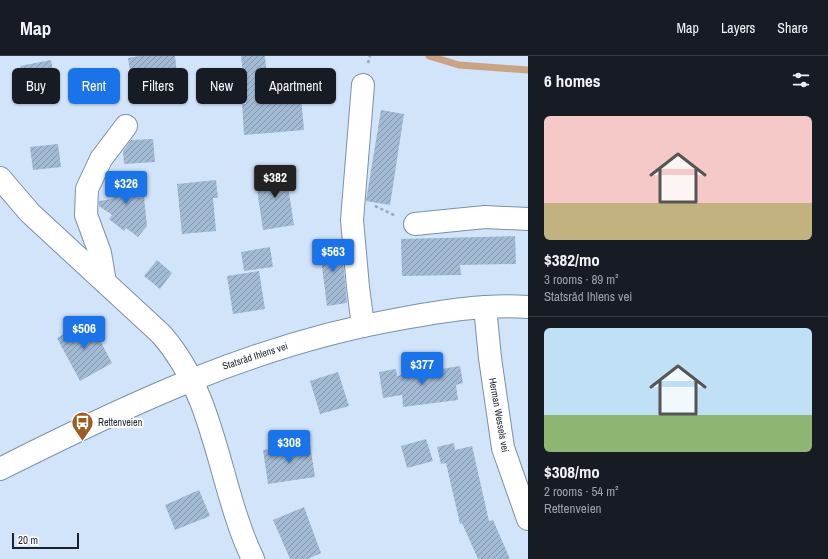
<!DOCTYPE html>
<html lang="en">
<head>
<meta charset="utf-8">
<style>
  :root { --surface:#171b24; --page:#20242c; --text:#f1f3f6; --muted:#9ea1a6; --line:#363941; --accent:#1a73e8 }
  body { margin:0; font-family:"Archivo Narrow",sans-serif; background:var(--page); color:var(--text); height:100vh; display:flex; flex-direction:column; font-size:15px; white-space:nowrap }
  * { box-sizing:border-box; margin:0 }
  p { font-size:13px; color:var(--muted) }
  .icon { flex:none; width:22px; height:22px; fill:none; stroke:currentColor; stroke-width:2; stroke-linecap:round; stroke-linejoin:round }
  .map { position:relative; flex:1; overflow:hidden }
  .side { display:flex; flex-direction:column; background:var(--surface); width:300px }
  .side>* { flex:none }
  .guide { position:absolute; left:12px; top:12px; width:380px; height:36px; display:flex; gap:8px }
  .scale { position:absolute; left:12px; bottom:10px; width:67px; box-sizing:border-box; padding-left:4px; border:2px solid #1b242e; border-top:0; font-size:11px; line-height:14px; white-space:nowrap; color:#1b242e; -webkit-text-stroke:3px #fff; paint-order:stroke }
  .price { position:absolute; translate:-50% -34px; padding:0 9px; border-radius:4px; background:var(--accent); color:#fff; font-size:13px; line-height:26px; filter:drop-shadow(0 1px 2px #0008) }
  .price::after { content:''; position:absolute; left:50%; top:24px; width:12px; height:9px; margin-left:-6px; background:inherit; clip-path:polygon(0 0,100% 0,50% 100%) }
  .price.on { background:#222; color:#fff }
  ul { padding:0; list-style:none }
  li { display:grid; align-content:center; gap:8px; height:212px; padding:0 16px }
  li+li { border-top:1px solid var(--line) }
  li span { display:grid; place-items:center; height:124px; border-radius:6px; color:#555 }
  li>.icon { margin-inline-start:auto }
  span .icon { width:72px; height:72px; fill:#fffc; stroke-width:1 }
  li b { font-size:17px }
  h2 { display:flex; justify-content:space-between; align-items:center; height:48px; padding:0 16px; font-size:17px }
  .chip { padding:0 14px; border-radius:6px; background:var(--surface); box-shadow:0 1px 3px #0004; font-size:14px; line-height:36px }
  .chip.on { background:var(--accent); color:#fff }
  header { display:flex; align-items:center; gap:24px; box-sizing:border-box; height:56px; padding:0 20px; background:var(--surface); border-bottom:1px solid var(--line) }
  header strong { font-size:19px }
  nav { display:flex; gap:22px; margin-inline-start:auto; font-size:14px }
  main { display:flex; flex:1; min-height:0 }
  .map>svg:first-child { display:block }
</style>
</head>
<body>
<header>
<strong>Map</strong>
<nav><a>Map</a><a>Layers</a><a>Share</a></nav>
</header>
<main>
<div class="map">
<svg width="528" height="503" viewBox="0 0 528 503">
  <defs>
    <pattern id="building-hatch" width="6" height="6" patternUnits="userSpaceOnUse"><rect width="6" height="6" fill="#a3bad5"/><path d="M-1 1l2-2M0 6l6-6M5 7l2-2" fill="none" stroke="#8497ad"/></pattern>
  </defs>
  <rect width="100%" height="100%" fill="#d1e4fa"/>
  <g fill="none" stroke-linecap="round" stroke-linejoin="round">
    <!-- stream -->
    <polyline stroke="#c9a384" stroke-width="7" points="429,0 459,9 528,14"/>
  </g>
  <!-- building -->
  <g fill="url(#building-hatch)">
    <polygon points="140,0 175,0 179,36 158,39 158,45 141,47 140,41 134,42 128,2"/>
    <polygon points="241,0 265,0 268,33 300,30 304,74 244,79 242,48 246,48"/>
    <polygon points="51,4 57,36 26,43 20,10"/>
    <polygon points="381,54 404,58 390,149 366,145"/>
    <polygon points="153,83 155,106 124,108 123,95 131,84"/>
    <polygon points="58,88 61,111 33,114 30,91"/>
    <polygon points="285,111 294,169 263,174 256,127 262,126 260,114"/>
    <polygon points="134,118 139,142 144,141 147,170 138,181 126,172 124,175 109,163 112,159 99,150 99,145 113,143 110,120"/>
    <polygon points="216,124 218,142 213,142 216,175 182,178 177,128"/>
    <polygon points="515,180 516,208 460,209 461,219 402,220 401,183"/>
    <polygon points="341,185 347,247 327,250 319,188"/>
    <polygon points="270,191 273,211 244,215 241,196"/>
    <polygon points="157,204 172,217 160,233 144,220"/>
    <polygon points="259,215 265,253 233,258 227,220"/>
    <polygon points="89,264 112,307 80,325 57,282"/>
    <polygon points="460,310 463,327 456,329 458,344 403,351 402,339 383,342 379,316 396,313 397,320"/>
    <polygon points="338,316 349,350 320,358 310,325"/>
    <polygon points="426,383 433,405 407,412 401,390"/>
    <polygon points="454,387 455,394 472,390 489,465 493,464 510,503 478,503 462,467 460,468 446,407 441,408 437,391"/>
    <polygon points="310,388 315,421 268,428 263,394"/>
    <polygon points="199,434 210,460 175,474 165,449"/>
    <polygon points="304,451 321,497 308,503 290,503 273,464"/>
  </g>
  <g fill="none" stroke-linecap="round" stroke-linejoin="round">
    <defs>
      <g id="minor">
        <polyline points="363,29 352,164 358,231 363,270"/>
        <path d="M0,122L30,157L161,278C217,341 218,430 253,503"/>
        <polyline points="415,168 485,161 528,163"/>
        <polyline points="105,226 100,197 86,159 87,133 101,103 126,70"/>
        <polyline points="485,251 490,302 503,392 528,463"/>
        <path d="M0,413C129,348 256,288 399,263C442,255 485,248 528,251"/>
      </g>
    </defs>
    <!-- minor casing -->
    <use href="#minor" stroke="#7a90a9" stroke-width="24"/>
    <!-- path -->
    <g stroke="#97a6b8" stroke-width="2.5" stroke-dasharray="3 3" stroke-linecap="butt">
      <polyline points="368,7 370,0"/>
      <polyline points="375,150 396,160"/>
    </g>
    <!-- minor -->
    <use href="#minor" stroke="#fff" stroke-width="22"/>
  </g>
  <!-- icons -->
  <defs>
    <symbol id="bus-pin" viewBox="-11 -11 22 30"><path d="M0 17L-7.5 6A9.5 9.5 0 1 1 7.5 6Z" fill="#9b5d22" stroke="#fff"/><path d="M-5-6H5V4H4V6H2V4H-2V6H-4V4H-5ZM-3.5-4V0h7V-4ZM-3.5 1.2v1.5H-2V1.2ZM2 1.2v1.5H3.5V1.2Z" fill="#fff"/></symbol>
  </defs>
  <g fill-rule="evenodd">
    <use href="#bus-pin" x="70" y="354" width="25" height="34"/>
  </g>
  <g text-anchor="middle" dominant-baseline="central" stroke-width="4" stroke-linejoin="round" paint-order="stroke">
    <!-- street labels -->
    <g font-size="10" fill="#1b242e" stroke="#fff">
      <text transform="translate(255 300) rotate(-18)">Statsråd Ihlens vei</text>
      <text transform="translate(499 359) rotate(80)">Herman Wessels vei</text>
    </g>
    <!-- poi labels -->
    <g font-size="10" fill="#1b242e" stroke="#fff" text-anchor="start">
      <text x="98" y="366">Rettenveien</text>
    </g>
  </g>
</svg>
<div class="scale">20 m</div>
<b class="price on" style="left:275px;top:143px">$382</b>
<b class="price" style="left:126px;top:149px">$326</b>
<b class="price" style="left:333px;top:217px">$563</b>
<b class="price" style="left:84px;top:294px">$506</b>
<b class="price" style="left:422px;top:330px">$377</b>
<b class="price" style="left:289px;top:408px">$308</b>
<div class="guide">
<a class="chip">Buy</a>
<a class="chip on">Rent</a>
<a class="chip">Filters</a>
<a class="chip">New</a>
<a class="chip">Apartment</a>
</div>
</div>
<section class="side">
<h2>6 homes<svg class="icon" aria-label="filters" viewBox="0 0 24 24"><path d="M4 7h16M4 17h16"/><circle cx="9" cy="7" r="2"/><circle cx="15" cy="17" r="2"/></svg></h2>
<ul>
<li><span style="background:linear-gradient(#f6c9c9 70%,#c2b280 0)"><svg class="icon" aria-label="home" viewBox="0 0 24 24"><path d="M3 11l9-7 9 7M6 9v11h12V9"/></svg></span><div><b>$382/mo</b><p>3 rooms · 89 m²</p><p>Statsråd Ihlens vei</p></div></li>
<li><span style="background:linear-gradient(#bfe0f5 70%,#8fb573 0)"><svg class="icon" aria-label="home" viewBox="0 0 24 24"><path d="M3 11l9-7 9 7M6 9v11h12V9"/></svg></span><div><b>$308/mo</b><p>2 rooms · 54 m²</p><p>Rettenveien</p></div></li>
</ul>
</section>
</main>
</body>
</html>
